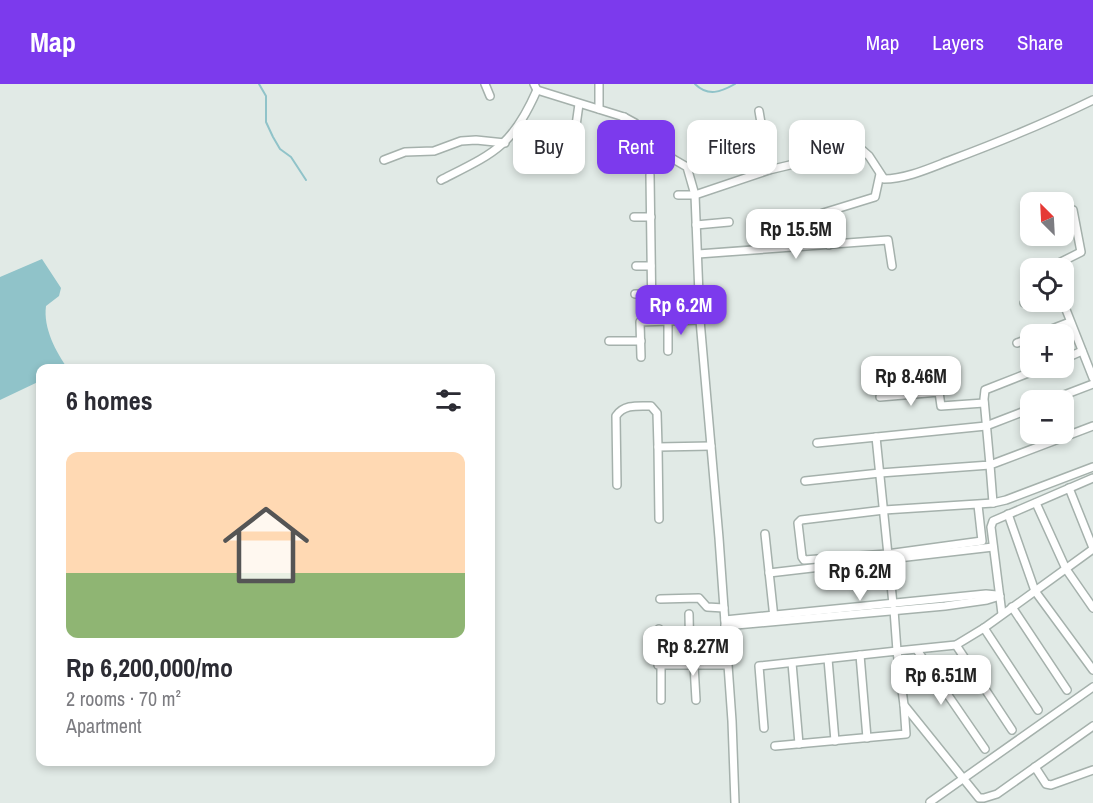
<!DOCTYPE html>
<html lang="en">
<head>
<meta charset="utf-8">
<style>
  :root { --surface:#fff; --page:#f2f2f3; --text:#2b2b33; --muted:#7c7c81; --accent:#7c3aed }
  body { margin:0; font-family:"Archivo Narrow",sans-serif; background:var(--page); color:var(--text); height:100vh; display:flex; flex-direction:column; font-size:22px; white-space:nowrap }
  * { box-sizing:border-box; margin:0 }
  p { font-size:20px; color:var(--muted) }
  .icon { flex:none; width:33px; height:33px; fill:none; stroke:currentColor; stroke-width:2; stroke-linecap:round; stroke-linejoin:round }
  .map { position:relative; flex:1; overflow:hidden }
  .side { position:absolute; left:36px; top:280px; width:459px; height:402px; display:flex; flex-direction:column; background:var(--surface); border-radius:12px; box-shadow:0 3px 9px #0003 }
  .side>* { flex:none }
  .banner { position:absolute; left:513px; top:36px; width:489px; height:54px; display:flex; gap:12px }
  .needle { width:39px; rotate:336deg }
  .buttons { position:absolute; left:1020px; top:108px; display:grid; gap:12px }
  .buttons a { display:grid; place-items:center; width:54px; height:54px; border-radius:12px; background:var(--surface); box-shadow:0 3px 9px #0003; font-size:30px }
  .price { position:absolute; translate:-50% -51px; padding:0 14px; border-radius:12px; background:#fff; color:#222; font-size:20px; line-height:39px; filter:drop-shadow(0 2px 3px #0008) }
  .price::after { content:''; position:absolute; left:50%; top:36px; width:18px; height:14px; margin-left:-9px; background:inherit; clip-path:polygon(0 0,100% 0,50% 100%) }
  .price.active { background:var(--accent); color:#fff }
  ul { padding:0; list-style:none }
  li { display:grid; align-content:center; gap:12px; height:318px; padding:0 30px }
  li span { display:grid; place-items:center; height:186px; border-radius:12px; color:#555 }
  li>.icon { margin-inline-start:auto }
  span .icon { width:108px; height:108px; fill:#fffc; stroke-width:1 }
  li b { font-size:26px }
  h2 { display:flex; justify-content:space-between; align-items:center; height:72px; padding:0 30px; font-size:26px }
  .tag { padding:0 21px; border-radius:12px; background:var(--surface); box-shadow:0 3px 9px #0003; font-size:21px; line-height:54px }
  .tag.active { background:var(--accent); color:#fff }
  header { display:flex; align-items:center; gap:36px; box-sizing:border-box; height:84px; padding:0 30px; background:var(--accent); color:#fff }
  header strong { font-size:28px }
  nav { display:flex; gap:33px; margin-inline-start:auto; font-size:21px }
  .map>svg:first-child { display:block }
</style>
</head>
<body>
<header>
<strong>Map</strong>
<nav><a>Map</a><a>Layers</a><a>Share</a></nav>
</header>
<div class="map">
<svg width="1093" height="719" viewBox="0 0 1093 719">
  <rect width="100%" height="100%" fill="#e1eae6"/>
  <!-- water -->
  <path fill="#90c3c9" d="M42,175L61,204L59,212L46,222C43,244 56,268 68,285H40V297L0,316V193Z"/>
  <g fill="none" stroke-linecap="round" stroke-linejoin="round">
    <!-- stream -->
    <g stroke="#90c3c9" stroke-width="2">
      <polyline points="259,0 266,12 266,38 273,53 280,65 291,73 306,96"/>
      <path d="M695,0C708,13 721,8 735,0"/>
    </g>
    <defs>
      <g id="minor">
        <polyline points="485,0 490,12"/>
        <polyline points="534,0 537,6 624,33 635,39 656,65 687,83 695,111 700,236 719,454 732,637 735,719"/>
        <polyline points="599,25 599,0"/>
        <polyline points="759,27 769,86"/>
        <polyline points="809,48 815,75"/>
        <polyline points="624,60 624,33"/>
        <polyline points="384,76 405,68 434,67 461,57 476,56 505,59"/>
        <polyline points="566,78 574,56 579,20"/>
        <polyline points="650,91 652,237"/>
        <path d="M441,96C494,69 512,63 537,6"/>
        <path d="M678,111H695L769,86L815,75L842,66L861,65L869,72L884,95C906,95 930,84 951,76C999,58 1046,39 1093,16"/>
        <polyline points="634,133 651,133"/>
        <polyline points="696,141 729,138"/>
        <polyline points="829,161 823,129 875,113 880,90"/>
        <polyline points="698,170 888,156 892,182"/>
        <polyline points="636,182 651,182"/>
        <polyline points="1052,184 1051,183 1081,168 1073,126"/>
        <polyline points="635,210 652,210"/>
        <polyline points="668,218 668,267"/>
        <polyline points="1063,218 1093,294"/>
        <polyline points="1024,219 1030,216"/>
        <polyline points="1039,250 1070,238"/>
        <polyline points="609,257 641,257"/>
        <polyline points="1017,259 1030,254"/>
        <polyline points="641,273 640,238 700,236"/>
        <polyline points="1064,275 1082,267"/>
        <polyline points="880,313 939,308 941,322 984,319"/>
        <polyline points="1051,316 1093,300"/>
        <polyline points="876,353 893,520"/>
        <polyline points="817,359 986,342 1030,325"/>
        <polyline points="805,397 880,389 990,381 984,315 985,306 1041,284"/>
        <path d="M617,401L616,332C624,320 638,322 651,322L657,329L658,363"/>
        <polyline points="1069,404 1093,464"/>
        <polyline points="993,419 990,381 1093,342"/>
        <polyline points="1036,419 1066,485 1093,524"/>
        <polyline points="978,421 982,457 887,470 804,476 802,473 798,439 801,436 884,426 993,419 1006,416 1093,383"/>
        <polyline points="1008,430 1035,507 1093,586"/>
        <polyline points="659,435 658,363 711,362"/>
        <polyline points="765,450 774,534"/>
        <polyline points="769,489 993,463"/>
        <polyline points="660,515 699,514 707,523 724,524"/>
        <polyline points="1012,523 1067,606"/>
        <polyline points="894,526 897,567 956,561 984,544 1093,465"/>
        <polyline points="689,530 690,581"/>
        <polyline points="1002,530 991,443 993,437 1093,394"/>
        <polyline points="725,536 986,510 997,511"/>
        <polyline points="725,542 945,522 987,516 1000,512"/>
        <polyline points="984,544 1038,626"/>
        <polyline points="659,545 658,581 727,581"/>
        <polyline points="956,561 1012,646"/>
        <polyline points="917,566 985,665"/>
        <polyline points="860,571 867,654"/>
        <polyline points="828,575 835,657"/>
        <polyline points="792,579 799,660"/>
        <polyline points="661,581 661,616"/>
        <polyline points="694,581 696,616"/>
        <polyline points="764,644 759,582 897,567 904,621 979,714 984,714 997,710 1093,642"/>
        <polyline points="775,662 906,650 904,621"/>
        <polyline points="1035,683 1046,700 1051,701 1093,686"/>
        <polyline points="930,718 1093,603"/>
      </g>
    </defs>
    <!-- minor casing -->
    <use href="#minor" stroke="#a5b1ac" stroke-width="10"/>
    <!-- minor -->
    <use href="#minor" stroke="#fff" stroke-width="7"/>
  </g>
</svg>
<div class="buttons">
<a><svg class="needle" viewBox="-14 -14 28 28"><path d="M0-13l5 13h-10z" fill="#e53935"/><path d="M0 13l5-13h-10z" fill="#7c7c81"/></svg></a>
<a><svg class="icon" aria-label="locate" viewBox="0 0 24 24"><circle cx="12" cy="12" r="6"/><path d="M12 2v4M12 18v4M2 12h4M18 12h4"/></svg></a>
<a>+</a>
<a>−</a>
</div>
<b class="price" style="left:796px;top:176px">Rp 15.5M</b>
<b class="price active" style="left:681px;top:252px">Rp 6.2M</b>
<b class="price" style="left:911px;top:323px">Rp 8.46M</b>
<b class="price" style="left:860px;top:518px">Rp 6.2M</b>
<b class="price" style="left:693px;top:593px">Rp 8.27M</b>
<b class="price" style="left:941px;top:622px">Rp 6.51M</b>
<div class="banner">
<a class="tag">Buy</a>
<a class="tag active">Rent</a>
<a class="tag">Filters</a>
<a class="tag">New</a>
</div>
<section class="side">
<h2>6 homes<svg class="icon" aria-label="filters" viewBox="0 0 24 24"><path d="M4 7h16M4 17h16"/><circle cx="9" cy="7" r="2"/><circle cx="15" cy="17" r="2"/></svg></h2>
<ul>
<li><span style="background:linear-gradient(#ffd9b3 65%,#8fb573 0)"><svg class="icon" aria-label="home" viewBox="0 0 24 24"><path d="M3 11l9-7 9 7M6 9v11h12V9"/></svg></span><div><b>Rp 6,200,000/mo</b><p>2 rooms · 70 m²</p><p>Apartment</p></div></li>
</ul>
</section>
</div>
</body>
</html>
